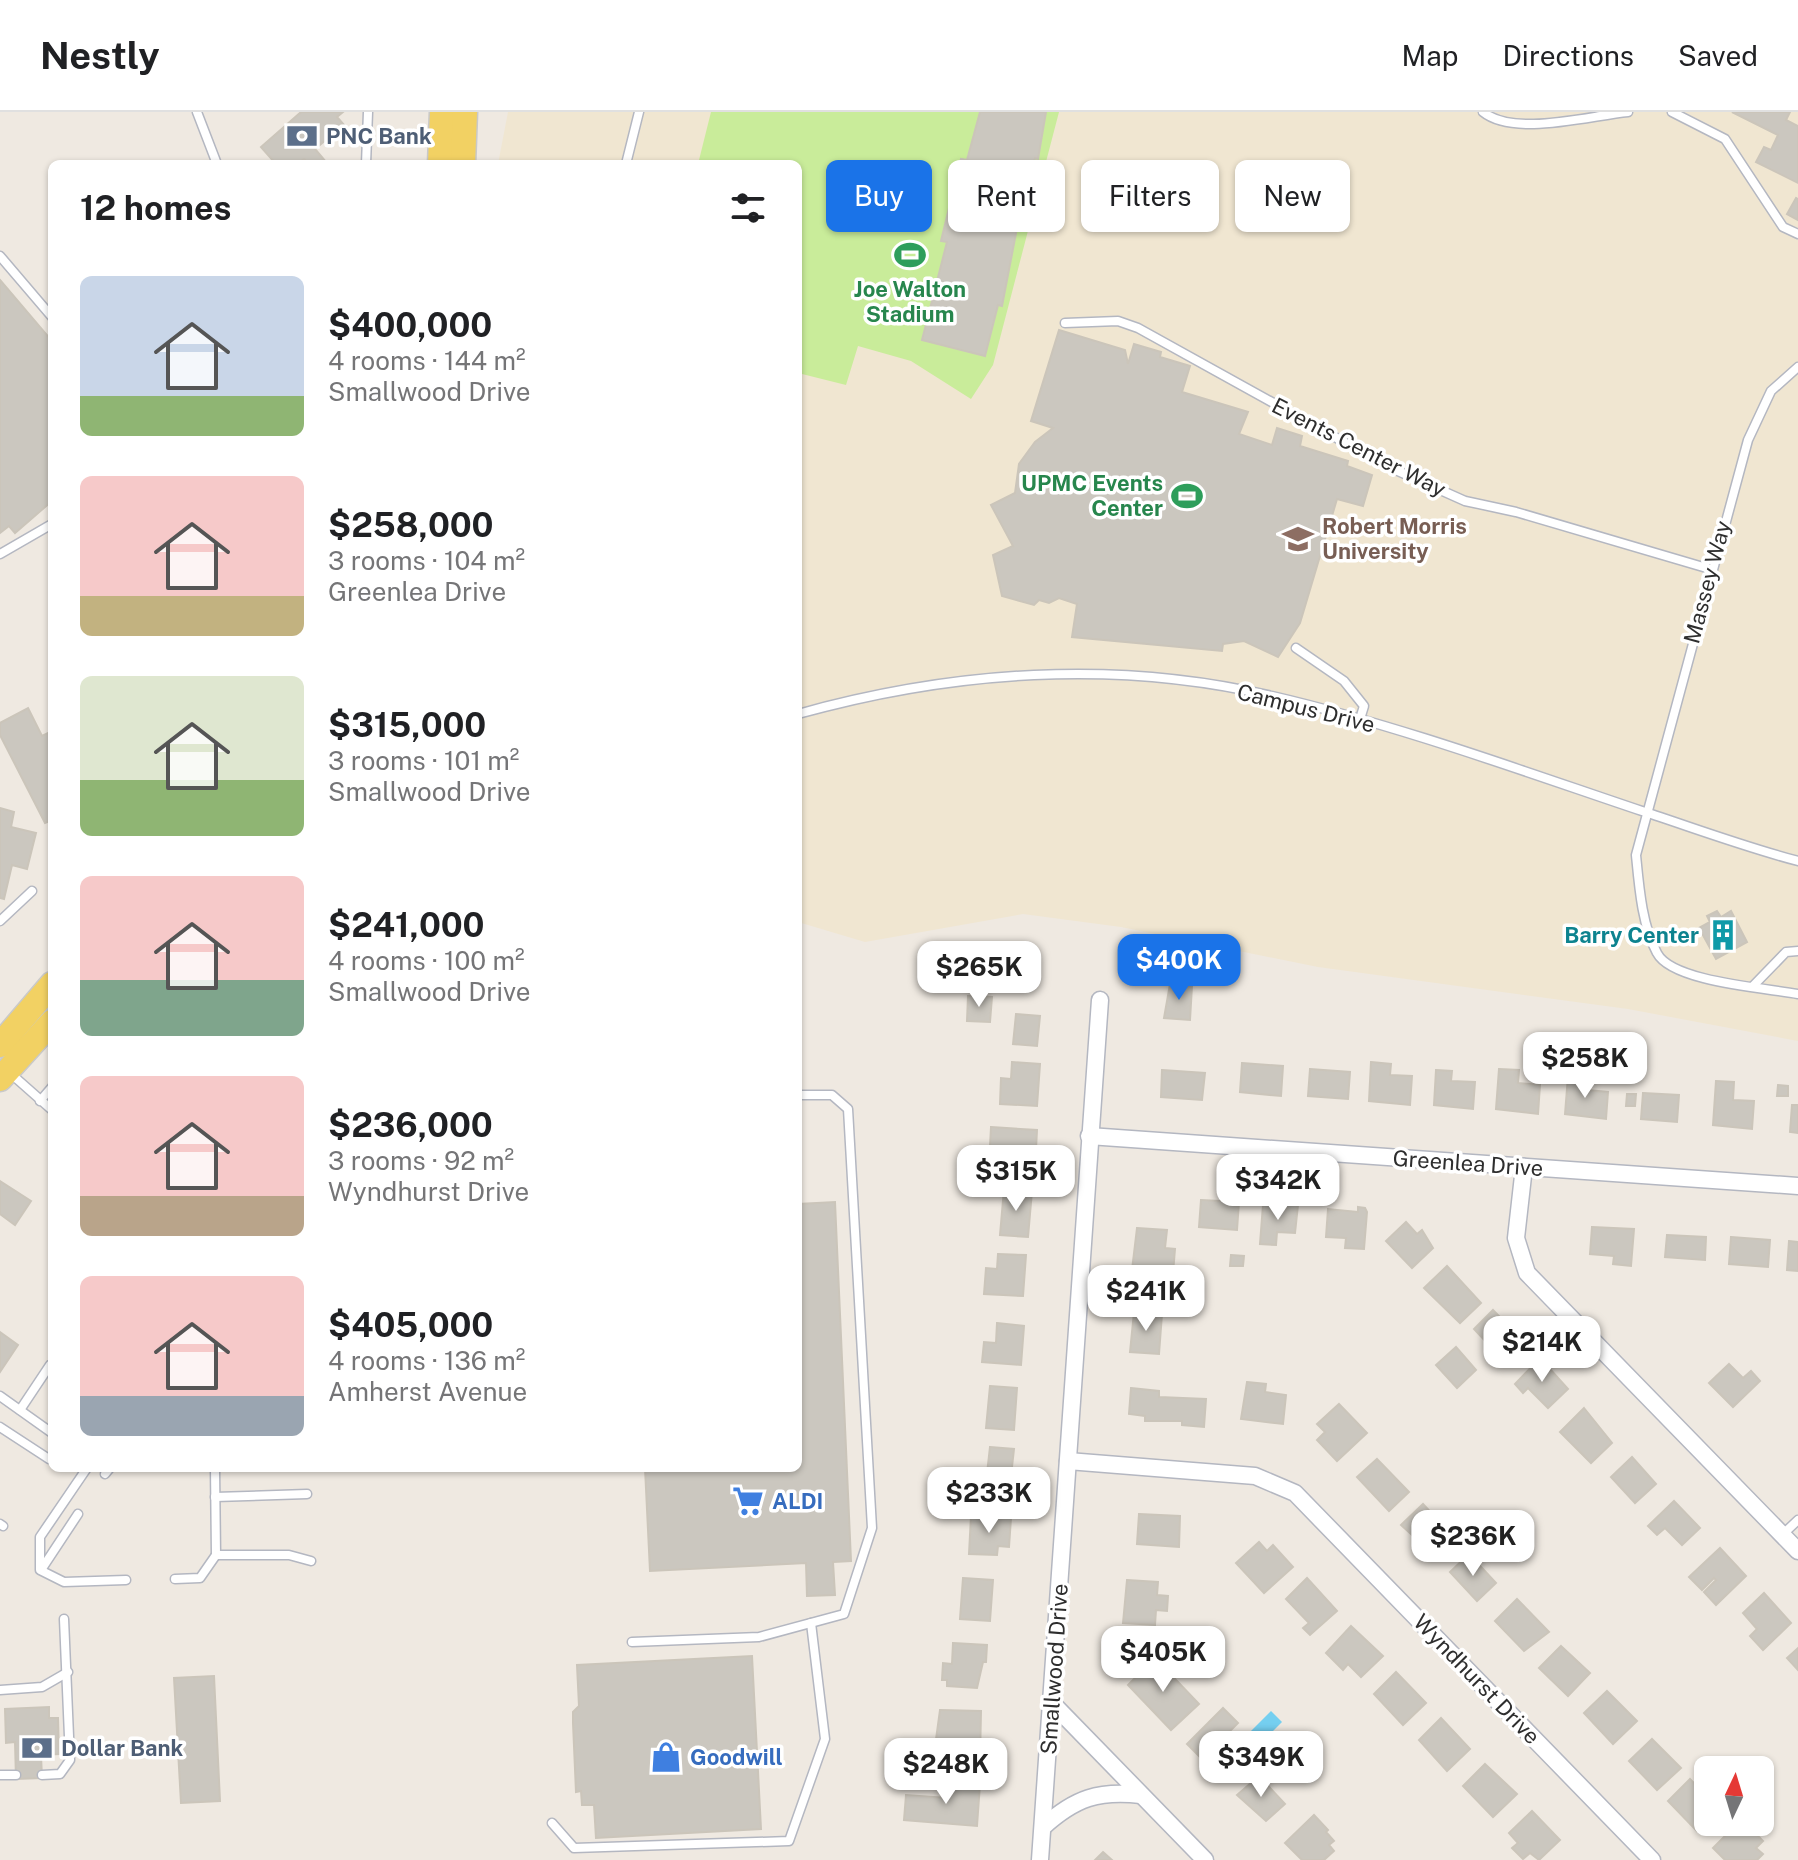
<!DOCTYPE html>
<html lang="en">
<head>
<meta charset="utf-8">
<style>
  :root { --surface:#fff; --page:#f2f2f2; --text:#202124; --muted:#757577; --line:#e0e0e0; --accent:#1a73e8 }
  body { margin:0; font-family:"Public Sans",sans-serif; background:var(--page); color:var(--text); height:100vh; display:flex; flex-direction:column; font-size:30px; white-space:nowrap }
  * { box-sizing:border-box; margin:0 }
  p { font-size:26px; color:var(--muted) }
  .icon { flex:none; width:44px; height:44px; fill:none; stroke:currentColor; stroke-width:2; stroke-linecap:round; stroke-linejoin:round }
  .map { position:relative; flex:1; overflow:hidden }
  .drawer { position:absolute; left:48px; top:48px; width:754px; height:1312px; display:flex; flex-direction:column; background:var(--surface); border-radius:12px; box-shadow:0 2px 6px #0004 }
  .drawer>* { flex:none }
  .banner { position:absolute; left:826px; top:48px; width:760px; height:72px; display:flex; gap:16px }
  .needle { width:52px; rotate:4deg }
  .buttons { position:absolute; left:1694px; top:1644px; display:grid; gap:16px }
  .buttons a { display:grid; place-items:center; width:80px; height:80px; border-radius:12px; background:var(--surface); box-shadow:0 2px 6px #0004; font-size:40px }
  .price { position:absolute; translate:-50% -68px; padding:0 18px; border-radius:16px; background:#fff; color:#222; font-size:26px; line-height:52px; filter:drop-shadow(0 2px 4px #0008) }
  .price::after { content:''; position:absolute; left:50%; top:48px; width:24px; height:18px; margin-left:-12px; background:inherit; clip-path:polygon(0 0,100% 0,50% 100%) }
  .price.active { background:var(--accent); color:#fff }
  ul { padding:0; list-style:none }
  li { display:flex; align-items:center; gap:24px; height:200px; padding:0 32px }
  li span { display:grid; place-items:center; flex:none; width:224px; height:160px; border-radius:12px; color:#555 }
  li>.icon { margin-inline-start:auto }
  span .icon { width:96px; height:96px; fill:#fffc; stroke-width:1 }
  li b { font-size:34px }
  h2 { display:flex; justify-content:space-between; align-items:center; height:96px; padding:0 32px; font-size:34px }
  .tag { padding:0 28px; border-radius:12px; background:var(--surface); box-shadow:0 2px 6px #0004; font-size:28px; line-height:72px }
  .tag.active { background:var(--accent); color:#fff }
  header { display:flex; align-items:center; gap:48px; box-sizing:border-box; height:112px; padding:0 40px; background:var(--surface); border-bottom:2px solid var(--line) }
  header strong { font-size:38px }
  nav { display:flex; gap:44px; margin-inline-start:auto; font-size:28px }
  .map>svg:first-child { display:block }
</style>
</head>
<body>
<header>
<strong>Nestly</strong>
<nav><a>Map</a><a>Directions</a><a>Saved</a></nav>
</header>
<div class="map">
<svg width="1798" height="1748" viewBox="0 0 1798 1748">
  <rect width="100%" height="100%" fill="#efe9e1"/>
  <!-- education -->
  <polygon fill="#f0e6d1" points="508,0 1798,0 1798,929 1628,897 1318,855 1121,815 1023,802 865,830 798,810 798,52 498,52"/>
  <!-- pitch -->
  <polygon fill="#c9ec9a" points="711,0 1059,0 993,253 971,287 911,249 858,234 846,273 798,261 798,52 698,52"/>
  <!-- water -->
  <polygon fill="#75cff0" points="1271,1599 1282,1610 1262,1630 1251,1619"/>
  <!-- building -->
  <g fill="#cbc7bf" stroke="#cbc5ba" stroke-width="2">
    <polygon points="301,0 343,0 337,5 344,13 315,37 326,50 309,52 304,47 298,52 276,52 261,35"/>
    <polygon points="980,0 1046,0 1038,47 1035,46 1022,94 1029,95 1023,118 1017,116 1002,194 998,193 985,244 922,228 947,130 941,129 961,47 967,48"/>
    <polygon points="1732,0 1790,0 1786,8 1798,14 1798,71 1756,50 1764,35 1771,38 1778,23"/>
    <polygon points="1796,86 1798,87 1798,108 1787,102"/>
    <polygon points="0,168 52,229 52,389 15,421 9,414 0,421"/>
    <polygon points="1059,218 1125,238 1128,252 1134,232 1161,240 1160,245 1190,254 1182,280 1248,300 1239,322 1272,333 1277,316 1302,324 1300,334 1348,349 1347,354 1372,363 1363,394 1337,387 1300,511 1278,545 1244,529 1223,532 1222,539 1072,525 1077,492 1059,486 1049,491 1039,488 1034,493 1002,484 993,443 1013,434 991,393 1015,381 1019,352 1035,330 1053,316 1031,309"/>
    <polygon points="28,596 42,624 52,619 52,708 45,711 0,623 0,611"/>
    <polygon points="0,696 14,700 11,715 36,721 27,757 12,753 4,787 0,786"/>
    <polygon points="1717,799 1721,805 1731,799 1747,830 1716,847 1699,816 1710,810 1707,804"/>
    <polygon points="1170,872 1192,874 1190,908 1164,906"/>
    <polygon points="968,884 992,885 990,910 967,909"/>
    <polygon points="1016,902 1040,904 1037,934 1013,932"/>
    <polygon points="1012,950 1040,952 1037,994 1000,992 1001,966 1011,967"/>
    <polygon points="1371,950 1391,952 1390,963 1412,964 1410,993 1369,989"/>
    <polygon points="1242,951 1283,954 1281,984 1240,980"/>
    <polygon points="1310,957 1350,960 1348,987 1308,984"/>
    <polygon points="1499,957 1519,958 1518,971 1540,973 1538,1002 1496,997"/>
    <polygon points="1162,958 1205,961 1202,988 1161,985"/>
    <polygon points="1436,958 1452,959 1451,969 1475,970 1473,997 1434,993"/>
    <polygon points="1568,964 1588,966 1587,978 1608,980 1606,1007 1565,1002"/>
    <polygon points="1716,969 1734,970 1733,988 1754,989 1752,1017 1713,1013"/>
    <polygon points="1778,973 1788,974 1788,984 1777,984"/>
    <polygon points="1643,981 1679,983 1677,1010 1641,1007"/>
    <polygon points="1627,982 1636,982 1635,994 1626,994"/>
    <polygon points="1792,993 1798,993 1798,1021 1790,1020"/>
    <polygon points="991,1015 1037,1018 1035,1057 989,1054"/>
    <polygon points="0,1069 31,1089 15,1113 0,1102"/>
    <polygon points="1004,1077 1032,1079 1028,1125 1000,1123"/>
    <polygon points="1201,1088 1239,1090 1237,1118 1199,1115"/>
    <polygon points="835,1090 851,1449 833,1450 835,1483 807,1484 806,1451 650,1459 645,1356 798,1356 798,1092"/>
    <polygon points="1279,1092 1298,1093 1295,1121 1277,1120 1276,1133 1260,1132 1263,1093"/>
    <polygon points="1358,1095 1365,1096 1367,1100 1364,1137 1345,1136 1346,1126 1326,1125 1328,1097 1358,1100"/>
    <polygon points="1406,1110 1417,1122 1422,1118 1433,1136 1412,1156 1386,1129"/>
    <polygon points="1592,1115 1634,1117 1631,1154 1613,1152 1614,1144 1590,1142"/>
    <polygon points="1137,1116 1167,1118 1165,1136 1175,1137 1173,1161 1132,1158"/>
    <polygon points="1667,1123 1706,1125 1705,1148 1665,1145"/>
    <polygon points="1731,1125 1770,1128 1768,1155 1729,1152"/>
    <polygon points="1789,1129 1798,1130 1798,1159 1787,1158"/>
    <polygon points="998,1142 1026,1143 1023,1184 984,1182 986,1156 997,1157"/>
    <polygon points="1231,1143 1244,1144 1243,1154 1230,1154"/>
    <polygon points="1447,1154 1481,1191 1460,1211 1424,1176"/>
    <polygon points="1493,1198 1526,1232 1506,1251 1474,1217"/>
    <polygon points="1134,1200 1162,1202 1159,1242 1130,1240"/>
    <polygon points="997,1211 1024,1214 1021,1253 982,1250 984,1230 996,1231"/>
    <polygon points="0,1220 18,1233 0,1260"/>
    <polygon points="1456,1235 1476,1258 1457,1276 1436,1253"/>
    <polygon points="1540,1246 1568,1277 1548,1296 1528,1276 1523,1281 1515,1272"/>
    <polygon points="1729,1252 1743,1266 1751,1259 1760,1269 1733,1295 1709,1271"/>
    <polygon points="1247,1270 1266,1272 1265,1280 1286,1283 1283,1312 1241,1307"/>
    <polygon points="990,1274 1017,1276 1014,1318 986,1316"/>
    <polygon points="1131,1276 1159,1279 1159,1285 1206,1287 1204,1315 1182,1313 1182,1309 1145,1309 1145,1304 1129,1302"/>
    <polygon points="1339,1292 1367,1321 1337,1349 1317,1328 1325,1320 1317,1312"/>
    <polygon points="1584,1296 1612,1331 1591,1351 1560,1320"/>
    <polygon points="990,1335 1014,1337 1009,1382 985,1379"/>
    <polygon points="1632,1345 1656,1372 1635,1391 1611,1365"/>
    <polygon points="1377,1347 1409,1380 1389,1399 1357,1365"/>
    <polygon points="1674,1389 1700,1416 1682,1433 1665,1416 1657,1423 1648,1414"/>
    <polygon points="1423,1392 1450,1421 1431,1440 1401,1413"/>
    <polygon points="1139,1402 1180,1404 1179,1435 1137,1432"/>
    <polygon points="971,1404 1011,1406 1009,1435 998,1434 997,1443 969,1442"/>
    <polygon points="1259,1430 1267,1439 1273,1433 1293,1455 1264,1481 1236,1451"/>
    <polygon points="1720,1436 1746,1464 1716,1493 1704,1480 1716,1468 1714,1466 1702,1478 1689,1465"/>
    <polygon points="1469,1442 1496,1471 1477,1489 1450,1460"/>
    <polygon points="963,1466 993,1468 990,1509 960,1507"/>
    <polygon points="1307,1466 1337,1499 1310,1523 1303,1516 1309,1511 1286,1487"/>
    <polygon points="1127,1468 1158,1470 1157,1483 1168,1484 1167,1499 1156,1498 1155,1513 1123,1511"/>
    <polygon points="1764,1481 1791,1511 1763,1538 1750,1524 1757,1517 1743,1501"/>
    <polygon points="1517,1487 1549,1520 1524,1539 1495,1509"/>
    <polygon points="1351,1514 1383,1544 1361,1565 1348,1552 1343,1558 1326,1541"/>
    <polygon points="953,1531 987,1533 986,1550 983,1550 977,1576 947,1574 947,1568 942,1568 943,1551 952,1552"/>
    <polygon points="1561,1534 1590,1561 1568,1584 1539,1556"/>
    <polygon points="1798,1536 1798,1558 1787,1546"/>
    <polygon points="752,1544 761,1717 596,1726 594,1693 582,1693 581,1679 576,1680 573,1611 573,1600 579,1594 577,1553"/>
    <polygon points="1155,1546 1199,1592 1171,1618 1128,1573"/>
    <polygon points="1396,1560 1426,1591 1403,1613 1374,1582"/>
    <polygon points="214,1564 220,1689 181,1691 174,1566"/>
    <polygon points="1607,1579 1637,1609 1613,1632 1584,1601"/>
    <polygon points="49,1595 49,1606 58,1606 59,1642 41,1643 42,1666 16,1667 15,1630 6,1631 5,1597"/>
    <polygon points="1223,1596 1238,1611 1229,1620 1245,1635 1225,1656 1212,1643 1205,1650 1187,1632"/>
    <polygon points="940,1598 981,1599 980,1647 950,1647 950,1642 934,1642"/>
    <polygon points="1441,1606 1470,1637 1447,1659 1419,1628"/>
    <polygon points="1652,1627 1681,1656 1657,1678 1629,1649"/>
    <polygon points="1485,1652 1517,1682 1493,1705 1463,1674"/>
    <polygon points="1259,1664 1285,1692 1266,1709 1237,1683"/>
    <polygon points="1690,1667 1708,1686 1708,1709 1697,1719 1668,1689"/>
    <polygon points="949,1669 980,1672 977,1714 904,1708 906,1683 948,1686"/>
    <polygon points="1532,1699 1560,1728 1539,1748 1530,1741 1523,1747 1512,1736 1518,1731 1509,1721"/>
    <polygon points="1314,1703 1328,1718 1326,1720 1334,1729 1329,1733 1334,1739 1324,1748 1302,1748 1285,1731"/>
    <polygon points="1735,1714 1745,1723 1751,1717 1763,1729 1756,1736 1763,1742 1757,1748 1725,1748 1713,1736"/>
    <polygon points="1103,1740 1112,1748 1095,1748"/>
  </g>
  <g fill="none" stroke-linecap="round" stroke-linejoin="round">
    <defs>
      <g id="lane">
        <polyline points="197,0 217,52"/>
        <path d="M1483,0C1514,25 1588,4 1628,0"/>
        <polyline points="1672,0 1725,27 1783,115 1798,122"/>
        <polyline points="366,52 368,0"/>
        <polyline points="626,52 639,0"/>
        <polyline points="0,144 52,205"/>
        <polyline points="1065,211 1118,209 1138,216 1389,355 1465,389 1516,400 1710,457"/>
        <path d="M1798,255L1771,279L1748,328L1636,743C1639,774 1642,814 1657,841C1672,870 1766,876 1798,882"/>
        <polyline points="0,442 52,412"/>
        <polyline points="1296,536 1344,569 1364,594 1360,607"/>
        <path d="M798,602C952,559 1115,547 1272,584C1397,613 1520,658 1642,699C1694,716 1745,735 1798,749"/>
        <polyline points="0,809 32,779"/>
        <polyline points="1753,874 1786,840 1798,839"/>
        <polyline points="9,960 52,998"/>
        <polyline points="40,989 52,975"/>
        <polyline points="0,1284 52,1321"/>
        <polyline points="20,1298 50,1253"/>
        <polyline points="0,1315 49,1347"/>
        <polyline points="87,1356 40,1425 40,1458 64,1470 126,1468"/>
        <polyline points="215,1356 216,1443 289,1443 311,1449"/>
        <polyline points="105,1362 110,1356"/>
        <polyline points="215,1385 307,1382"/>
        <polyline points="0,1412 3,1414"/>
        <polyline points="1782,1423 1798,1408"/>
        <polyline points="41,1458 78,1402"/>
        <polyline points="175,1467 200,1466 216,1443"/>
        <polyline points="632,1530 759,1525 844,1502 872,1416 848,997 832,983 798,983"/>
        <polyline points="0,1578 42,1575 68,1560"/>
        <polyline points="0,1663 16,1663"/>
        <polyline points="42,1663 60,1662 70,1648 64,1507"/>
        <polyline points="552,1711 574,1736 789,1729 825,1627 811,1511"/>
      </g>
      <g id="street">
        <polyline points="1089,1024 1798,1074"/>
        <polyline points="1524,1055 1516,1126 1527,1161 1798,1439"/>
        <polyline points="1068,1349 1255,1364 1295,1381 1652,1748"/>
        <polyline points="1052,1591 1205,1748"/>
        <path d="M1043,1715C1075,1686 1099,1678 1141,1683"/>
        <polyline points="1040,1748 1100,888"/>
      </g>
      <g id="primary">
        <polyline points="440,52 442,0"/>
        <polyline points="463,52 465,0"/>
        <polyline points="0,933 52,872"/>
        <polyline points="0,967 52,910"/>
      </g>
    </defs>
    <!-- lane casing -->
    <use href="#lane" stroke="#b4b7c1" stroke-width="11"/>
    <!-- street casing -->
    <use href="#street" stroke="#b4b7c1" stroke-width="19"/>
    <!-- primary casing -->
    <use href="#primary" stroke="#c9c9c9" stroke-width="27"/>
    <!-- lane -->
    <use href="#lane" stroke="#fff" stroke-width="8"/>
    <!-- street -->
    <use href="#street" stroke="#fff" stroke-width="16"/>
    <!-- primary -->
    <use href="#primary" stroke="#f2d163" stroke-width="24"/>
  </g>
  <!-- icons -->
  <defs>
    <symbol id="bank-bare" viewBox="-9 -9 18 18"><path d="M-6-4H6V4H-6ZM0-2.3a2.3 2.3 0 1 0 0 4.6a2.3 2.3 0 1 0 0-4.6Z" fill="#5c6f8a" stroke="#fff" stroke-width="2.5" paint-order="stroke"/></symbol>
    <symbol id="stadium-bare" viewBox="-9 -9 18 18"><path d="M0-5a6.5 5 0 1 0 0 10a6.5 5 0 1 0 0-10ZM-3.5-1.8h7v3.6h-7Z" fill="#2e9e5b" stroke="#fff" stroke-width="2.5" paint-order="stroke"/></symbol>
    <symbol id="university-bare" viewBox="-9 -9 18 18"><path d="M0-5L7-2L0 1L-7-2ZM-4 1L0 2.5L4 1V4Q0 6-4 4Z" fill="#8d6e63" stroke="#fff" stroke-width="2.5" paint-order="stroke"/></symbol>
    <symbol id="building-bare" viewBox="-9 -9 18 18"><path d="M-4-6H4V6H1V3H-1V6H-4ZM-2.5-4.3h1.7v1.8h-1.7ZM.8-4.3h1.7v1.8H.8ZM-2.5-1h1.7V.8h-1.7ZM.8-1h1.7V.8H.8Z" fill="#0f9aa8" stroke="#fff" stroke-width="2.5" paint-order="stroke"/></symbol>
    <symbol id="supermarket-bare" viewBox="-9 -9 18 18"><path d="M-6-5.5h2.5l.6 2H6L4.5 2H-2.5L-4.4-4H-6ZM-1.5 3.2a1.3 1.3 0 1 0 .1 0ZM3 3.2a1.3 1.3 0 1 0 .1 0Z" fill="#3f7fe0" stroke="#fff" stroke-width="2.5" paint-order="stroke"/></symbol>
    <symbol id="shop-bare" viewBox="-9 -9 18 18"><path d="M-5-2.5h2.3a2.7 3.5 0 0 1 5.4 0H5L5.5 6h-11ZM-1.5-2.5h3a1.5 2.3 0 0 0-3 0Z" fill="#3f7fe0" stroke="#fff" stroke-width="2.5" paint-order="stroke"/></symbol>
  </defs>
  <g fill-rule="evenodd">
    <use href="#bank-bare" x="280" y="2" width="44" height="44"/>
    <use href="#stadium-bare" x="888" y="121" width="44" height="44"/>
    <use href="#stadium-bare" x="1165" y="362" width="44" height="44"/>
    <use href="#university-bare" x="1276" y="405" width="44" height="44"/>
    <use href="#building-bare" x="1701" y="801" width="44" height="44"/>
    <use href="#supermarket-bare" x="726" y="1367" width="44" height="44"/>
    <use href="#bank-bare" x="15" y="1614" width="44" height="44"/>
    <use href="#shop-bare" x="644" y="1623" width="44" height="44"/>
  </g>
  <g text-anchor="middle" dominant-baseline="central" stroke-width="7" stroke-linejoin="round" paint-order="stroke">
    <!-- service labels -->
    <g font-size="22" font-weight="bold" fill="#4e5e75" stroke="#fff" text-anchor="start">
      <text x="326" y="24">PNC Bank</text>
      <text x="61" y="1636">Dollar Bank</text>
    </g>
    <!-- leisure labels -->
    <g font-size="22" font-weight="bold" fill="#27864d" stroke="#fff">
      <text x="910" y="177">Joe Walton<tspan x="910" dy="25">Stadium</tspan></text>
      <text x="1163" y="371" text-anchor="end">UPMC Events<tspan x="1163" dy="25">Center</tspan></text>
    </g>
    <!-- street labels -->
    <g font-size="22" fill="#2e2e2e" stroke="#fff">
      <text transform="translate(1359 335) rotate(27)">Events Center Way</text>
      <text transform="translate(1707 470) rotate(-75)">Massey Way</text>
      <text transform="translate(1306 596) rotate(14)">Campus Drive</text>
      <text transform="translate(1468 1051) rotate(4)">Greenlea Drive</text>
      <text transform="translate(1054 1557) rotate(-86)">Smallwood Drive</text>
      <text transform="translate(1477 1567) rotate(46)">Wyndhurst Drive</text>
    </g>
    <!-- education labels -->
    <g font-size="22" font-weight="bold" fill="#785e54" stroke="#fff" text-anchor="start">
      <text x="1322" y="414">Robert Morris<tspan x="1322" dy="25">University</tspan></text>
    </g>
    <!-- culture labels -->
    <g font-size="22" font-weight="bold" fill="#0d838f" stroke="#fff" text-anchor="end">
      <text x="1699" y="823">Barry Center</text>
    </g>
    <!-- shop labels -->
    <g font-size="22" font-weight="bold" fill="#366cbe" stroke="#fff" text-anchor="start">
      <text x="772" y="1389">ALDI</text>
      <text x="690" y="1645">Goodwill</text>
    </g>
  </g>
</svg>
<div class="buttons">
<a><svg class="needle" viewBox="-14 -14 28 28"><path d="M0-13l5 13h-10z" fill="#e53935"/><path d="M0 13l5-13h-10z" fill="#757577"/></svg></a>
</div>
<b class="price active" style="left:1179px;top:890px">$400K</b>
<b class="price" style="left:979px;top:897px">$265K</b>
<b class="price" style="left:1585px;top:988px">$258K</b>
<b class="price" style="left:1016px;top:1101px">$315K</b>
<b class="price" style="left:1278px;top:1110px">$342K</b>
<b class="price" style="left:1146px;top:1221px">$241K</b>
<b class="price" style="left:1542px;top:1272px">$214K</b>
<b class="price" style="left:989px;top:1423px">$233K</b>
<b class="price" style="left:1473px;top:1466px">$236K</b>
<b class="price" style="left:1163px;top:1582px">$405K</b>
<b class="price" style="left:1261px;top:1687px">$349K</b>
<b class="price" style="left:946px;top:1694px">$248K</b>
<div class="banner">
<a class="tag active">Buy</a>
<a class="tag">Rent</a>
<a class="tag">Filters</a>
<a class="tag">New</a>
</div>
<section class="drawer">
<h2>12 homes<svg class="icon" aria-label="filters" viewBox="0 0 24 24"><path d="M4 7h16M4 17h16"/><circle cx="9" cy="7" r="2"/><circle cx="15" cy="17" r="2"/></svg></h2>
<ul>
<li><span style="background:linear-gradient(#c9d6e8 75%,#8fb573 0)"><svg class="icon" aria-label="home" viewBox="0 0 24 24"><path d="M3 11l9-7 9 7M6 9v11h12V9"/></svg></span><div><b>$400,000</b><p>4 rooms · 144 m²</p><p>Smallwood Drive</p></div></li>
<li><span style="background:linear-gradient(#f6c9c9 75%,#c2b280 0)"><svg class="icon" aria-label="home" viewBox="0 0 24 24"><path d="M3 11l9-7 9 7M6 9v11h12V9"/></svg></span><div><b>$258,000</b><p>3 rooms · 104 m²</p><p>Greenlea Drive</p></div></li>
<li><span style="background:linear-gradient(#dfe7d0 65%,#8fb573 0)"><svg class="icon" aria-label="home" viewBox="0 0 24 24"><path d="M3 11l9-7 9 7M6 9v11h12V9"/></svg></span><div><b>$315,000</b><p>3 rooms · 101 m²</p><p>Smallwood Drive</p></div></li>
<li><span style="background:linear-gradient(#f6c9c9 65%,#7fa58c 0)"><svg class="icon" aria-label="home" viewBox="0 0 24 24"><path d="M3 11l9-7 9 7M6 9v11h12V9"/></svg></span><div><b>$241,000</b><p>4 rooms · 100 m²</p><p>Smallwood Drive</p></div></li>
<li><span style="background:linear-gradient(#f6c9c9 75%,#b9a48a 0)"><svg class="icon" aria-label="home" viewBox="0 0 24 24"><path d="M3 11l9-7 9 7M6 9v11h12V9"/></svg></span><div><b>$236,000</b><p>3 rooms · 92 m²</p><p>Wyndhurst Drive</p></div></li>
<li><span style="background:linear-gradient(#f6c9c9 75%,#9aa5b1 0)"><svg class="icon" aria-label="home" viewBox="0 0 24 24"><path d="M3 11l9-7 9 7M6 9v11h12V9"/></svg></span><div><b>$405,000</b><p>4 rooms · 136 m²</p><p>Amherst Avenue</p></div></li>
</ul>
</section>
</div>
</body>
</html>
